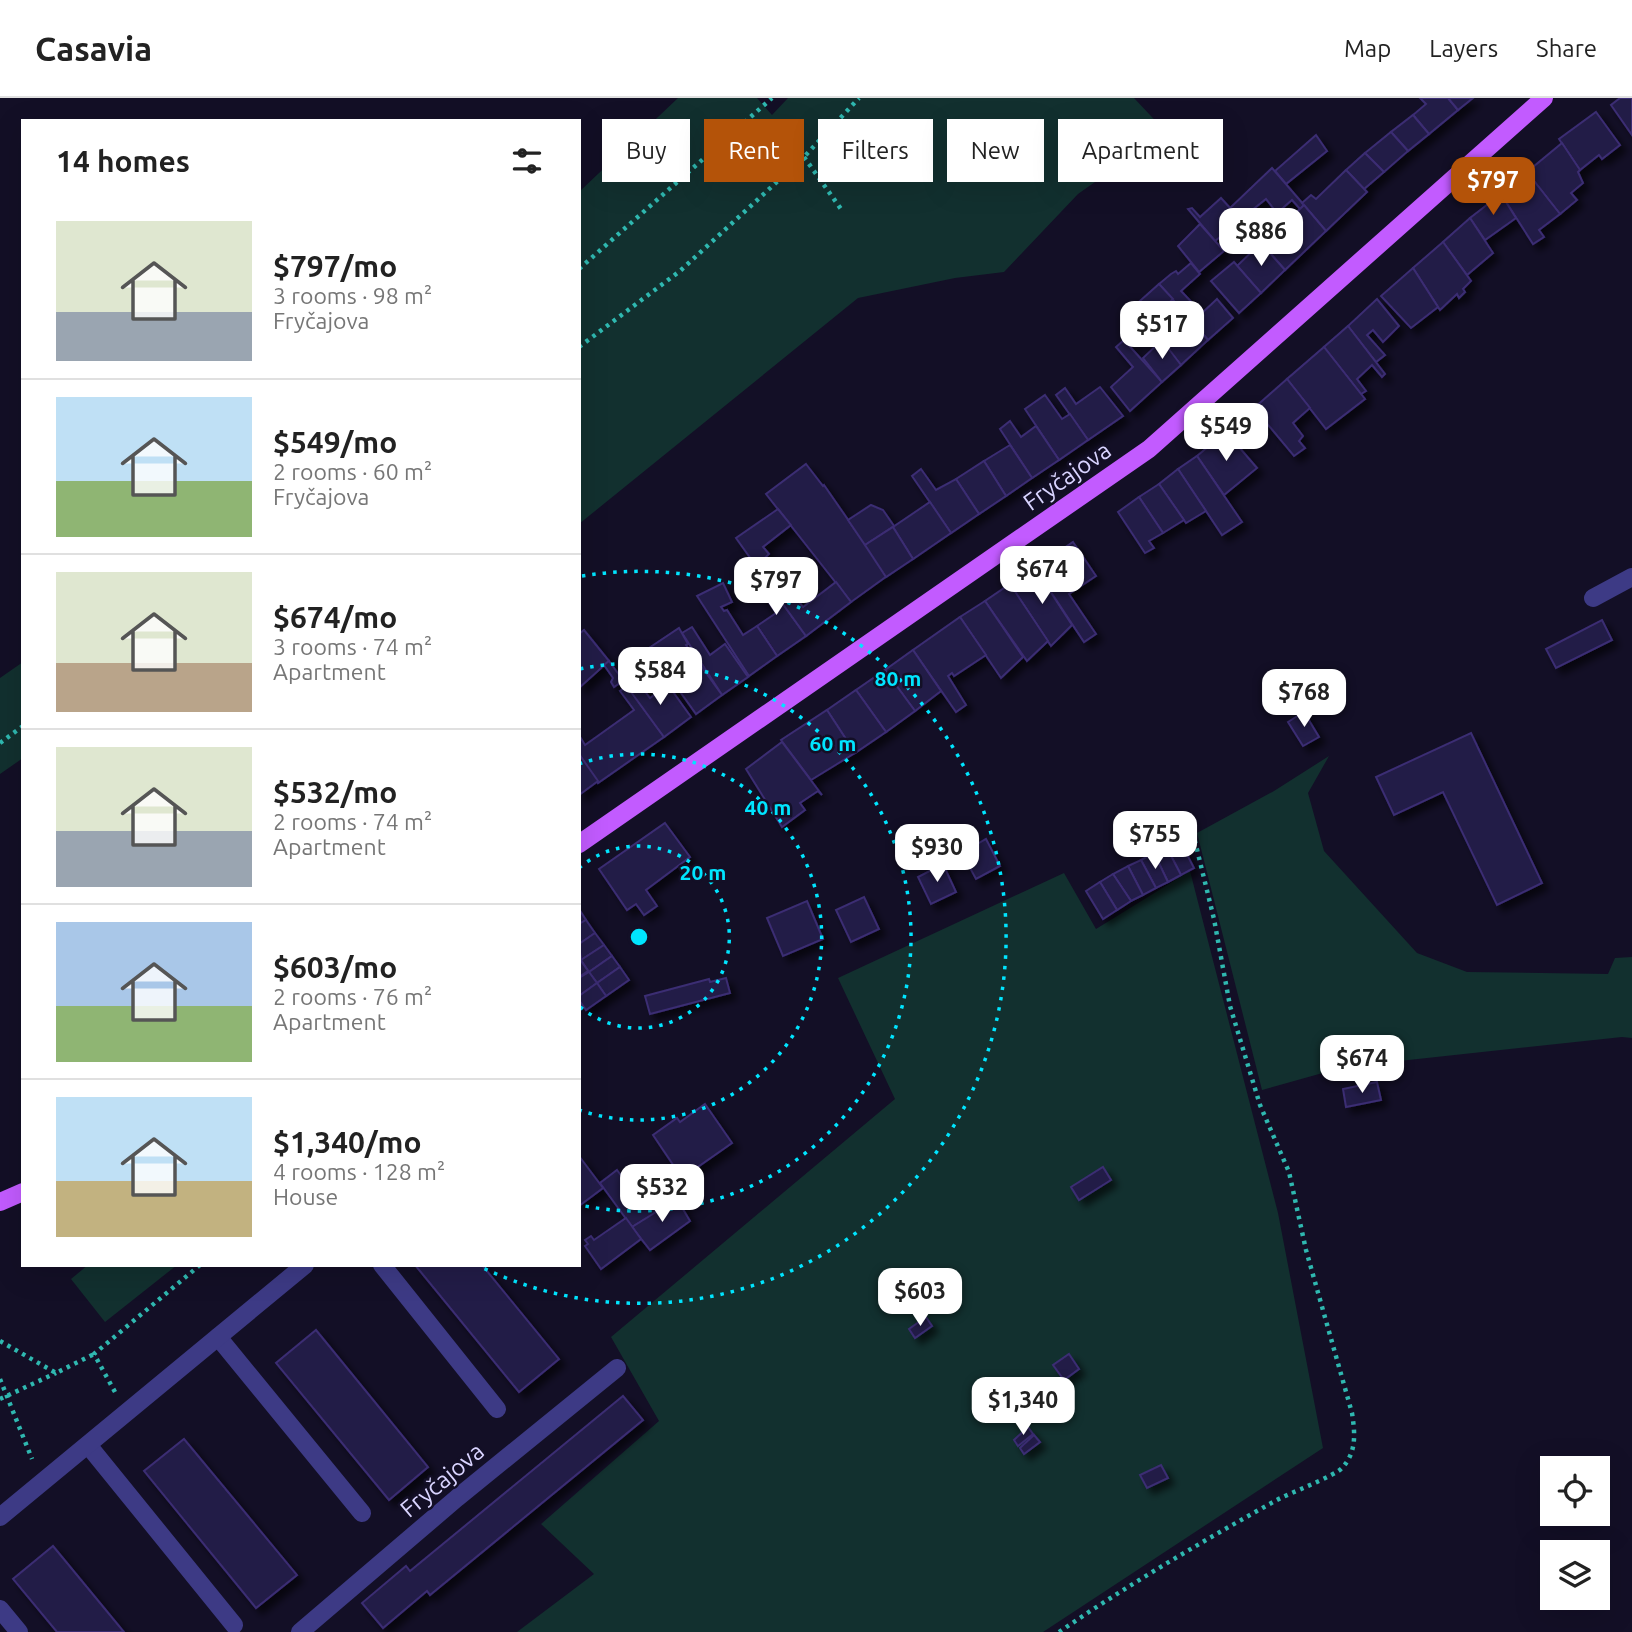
<!DOCTYPE html>
<html lang="en">
<head>
<meta charset="utf-8">
<style>
  :root { --surface:#fff; --page:#f2f2f2; --text:#222; --muted:#767676; --line:#e0e0e0; --accent:#b45309 }
  body { margin:0; font-family:Ubuntu,sans-serif; background:var(--page); color:var(--text); height:100vh; display:flex; flex-direction:column; font-size:26px; white-space:nowrap }
  * { box-sizing:border-box; margin:0 }
  p { font-size:23px; color:var(--muted) }
  .icon { flex:none; width:38px; height:38px; fill:none; stroke:currentColor; stroke-width:2; stroke-linecap:round; stroke-linejoin:round }
  .map { position:relative; flex:1; overflow:hidden }
  .drawer { position:absolute; left:21px; top:21px; width:560px; height:1148px; display:flex; flex-direction:column; background:var(--surface); border-radius:0px; box-shadow:0 7px 28px #0002 }
  .drawer>* { flex:none }
  .guide { position:absolute; left:602px; top:21px; width:665px; height:63px; display:flex; gap:14px }
  .fabs { position:absolute; left:1540px; top:1358px; display:grid; gap:14px }
  .fabs a { display:grid; place-items:center; width:70px; height:70px; border-radius:0px; background:var(--surface); box-shadow:0 7px 28px #0002; font-size:35px }
  .price { position:absolute; translate:-50% -60px; padding:0 16px; border-radius:14px; background:#fff; color:#222; font-size:23px; line-height:46px; filter:drop-shadow(0 2px 4px #0008) }
  .price::after { content:''; position:absolute; left:50%; top:42px; width:21px; height:16px; margin-left:-10px; background:inherit; clip-path:polygon(0 0,100% 0,50% 100%) }
  .price.active { background:var(--accent); color:#fff }
  ul { padding:0; list-style:none }
  li { display:flex; align-items:center; gap:21px; height:175px; padding:0 35px }
  li+li { border-top:2px solid var(--line) }
  li span { display:grid; place-items:center; flex:none; width:196px; height:140px; border-radius:0px; color:#555 }
  li>.icon { margin-inline-start:auto }
  span .icon { width:84px; height:84px; fill:#fffc; stroke-width:1 }
  li b { font-size:30px }
  h2 { display:flex; justify-content:space-between; align-items:center; height:84px; padding:0 35px; font-size:30px }
  .chip { padding:0 24px; border-radius:0px; background:var(--surface); box-shadow:0 7px 28px #0002; font-size:24px; line-height:63px }
  .chip.active { background:var(--accent); color:#fff }
  header { display:flex; align-items:center; gap:42px; box-sizing:border-box; height:98px; padding:0 35px; background:var(--surface); border-bottom:2px solid var(--line) }
  header strong { font-size:33px }
  nav { display:flex; gap:38px; margin-inline-start:auto; font-size:24px }
  .map>svg:first-child { display:block }
</style>
</head>
<body>
<header>
<strong>Casavia</strong>
<nav><a>Map</a><a>Layers</a><a>Share</a></nav>
</header>
<div class="map">
<svg width="1632" height="1534" viewBox="0 0 1632 1534">
  <defs>
    <filter id="shadow"><feDropShadow dx="6" dy="6" stdDeviation="3.5" flood-color="#0009"/></filter>
  </defs>
  <rect width="100%" height="100%" fill="#130f26"/>
  <!-- green -->
  <g fill="#12302f">
    <polygon points="678,0 757,0 772,17 788,0 1134,0 1166,34 1078,96 1004,174 955,180 858,200 579,426 579,94"/>
    <polygon points="23,564 23,660 0,676 0,580"/>
    <polygon points="1329,658 1308,695 1324,753 1417,855 1467,874 1608,876 1615,860 1632,859 1632,940 1622,939 1344,969 1262,992 1197,735 1274,693"/>
    <polygon points="1190,773 1278,1115 1323,1350 1043,1534 517,1534 594,1476 541,1426 659,1323 611,1239 895,1001 838,880 1064,775 1096,831"/>
    <polygon points="88,1167 177,1167 105,1224 71,1181"/>
  </g>
  <!-- building -->
  <g fill="#241b47" stroke="#3b2d73" stroke-width="2" filter="url(#shadow)">
    <polygon points="1420,0 1448,0 1458,12 1429,36 1413,17 1426,6"/>
    <polygon points="1448,0 1473,0 1458,12"/>
    <polygon points="1620,0 1632,0 1632,37 1611,7"/>
    <polygon points="1596,14 1620,47 1602,61 1599,57 1580,72 1559,41"/>
    <polygon points="1413,17 1429,36 1408,53 1391,34"/>
    <polygon points="1391,34 1408,53 1384,74 1365,55"/>
    <polygon points="1316,37 1327,53 1286,86 1275,73"/>
    <polygon points="1562,45 1580,72 1578,74 1583,85 1571,95 1577,102 1560,116 1527,74"/>
    <polygon points="1365,55 1384,74 1364,91 1346,72"/>
    <polygon points="1272,70 1304,107 1300,111 1292,102 1277,115 1266,101 1242,120 1246,124 1244,126 1230,110"/>
    <polygon points="1346,72 1367,94 1326,133 1302,105 1311,97 1316,101"/>
    <polygon points="1527,74 1560,116 1539,132 1544,139 1533,146 1501,96"/>
    <polygon points="1501,96 1516,120 1485,142 1470,120"/>
    <polygon points="1221,100 1241,122 1215,143 1188,111 1192,110 1200,119"/>
    <polygon points="1304,107 1326,133 1285,172 1263,147"/>
    <polygon points="1470,120 1493,155 1467,177 1443,144"/>
    <polygon points="1200,126 1224,153 1199,174 1178,148"/>
    <polygon points="1443,144 1471,183 1463,191 1465,194 1459,200 1457,196 1440,212 1413,170"/>
    <polygon points="1261,145 1285,172 1261,195 1237,168"/>
    <polygon points="1234,164 1261,195 1239,215 1211,183"/>
    <polygon points="1191,165 1200,176 1181,193 1202,215 1217,201 1233,220 1208,242 1159,186 1171,176 1176,173 1178,176"/>
    <polygon points="1413,170 1438,209 1411,230 1381,198"/>
    <polygon points="1159,186 1173,201 1153,219 1172,241 1193,224 1208,242 1181,267 1132,210"/>
    <polygon points="1377,201 1399,228 1383,244 1373,232 1367,237 1385,257 1376,264 1348,228"/>
    <polygon points="1348,228 1385,276 1382,279 1372,267 1357,281 1366,293 1361,296 1324,249"/>
    <polygon points="1124,242 1162,284 1130,313 1111,289 1133,269 1116,249"/>
    <polygon points="1162,242 1181,267 1162,284 1143,260"/>
    <polygon points="1324,249 1365,301 1326,331 1287,281"/>
    <polygon points="1287,281 1310,310 1293,325 1303,338 1299,343 1305,350 1294,358 1254,310"/>
    <polygon points="1100,289 1123,318 1088,342 1056,297 1065,290 1076,306"/>
    <polygon points="1045,297 1062,321 1070,316 1088,342 1059,362 1025,311"/>
    <polygon points="1010,323 1021,339 1036,328 1059,362 1032,380 1000,331"/>
    <polygon points="1226,334 1257,370 1224,397 1197,358"/>
    <polygon points="1010,347 1032,380 1006,398 984,363"/>
    <polygon points="1197,358 1242,424 1222,437 1178,371"/>
    <polygon points="984,363 1006,398 979,416 956,381"/>
    <polygon points="806,366 823,388 824,387 887,478 851,504 766,396"/>
    <polygon points="921,371 936,392 956,381 979,416 951,435 912,378"/>
    <polygon points="1178,371 1206,413 1186,425 1159,386"/>
    <polygon points="1159,386 1184,422 1163,435 1139,399"/>
    <polygon points="1139,399 1163,435 1149,443 1154,450 1145,455 1118,414"/>
    <polygon points="930,404 951,435 913,461 893,429"/>
    <polygon points="871,407 883,412 894,428 865,447 848,422"/>
    <polygon points="778,411 791,427 763,449 769,456 756,468 736,440"/>
    <polygon points="893,429 913,461 886,479 865,447"/>
    <polygon points="1073,444 1096,478 1069,496 1096,536 1084,544 1035,470"/>
    <polygon points="751,462 806,538 777,558 757,528 776,515 743,467"/>
    <polygon points="1035,470 1072,527 1051,548 1010,486"/>
    <polygon points="786,481 795,492 792,494 803,509 836,484 851,504 806,538 772,491"/>
    <polygon points="723,485 732,504 721,509 724,513 727,512 743,537 757,528 777,558 749,578 697,498"/>
    <polygon points="1010,486 1048,543 1027,563 985,503"/>
    <polygon points="985,503 1023,559 1001,580 960,519"/>
    <polygon points="960,519 986,557 954,578 952,575 948,578 966,607 956,614 913,552"/>
    <polygon points="1602,522 1612,542 1556,570 1546,551"/>
    <polygon points="692,529 710,557 725,546 748,579 722,597 682,535"/>
    <polygon points="679,530 688,546 686,547 722,597 696,616 649,550"/>
    <polygon points="584,532 609,563 579,590 579,536"/>
    <polygon points="913,552 941,593 915,613 885,572"/>
    <polygon points="609,563 664,639 598,685 579,656 579,637 585,647 634,612 620,593 624,590 620,585 614,589 611,584 613,580 604,567"/>
    <polygon points="885,572 915,613 886,634 856,592"/>
    <polygon points="632,576 650,600 668,587 691,619 664,639 623,583"/>
    <polygon points="856,592 886,634 855,655 827,612"/>
    <polygon points="827,612 855,655 811,682 781,642"/>
    <polygon points="1304,614 1319,639 1303,648 1288,624"/>
    <polygon points="1471,635 1542,785 1497,807 1443,694 1394,717 1376,679"/>
    <polygon points="782,644 822,697 818,693 800,705 805,712 782,729 746,671"/>
    <polygon points="579,656 598,683 579,697"/>
    <polygon points="665,725 690,759 646,792 657,808 644,817 636,806 627,812 599,771"/>
    <polygon points="986,741 1000,768 976,781 962,755"/>
    <polygon points="1179,741 1194,770 1181,777 1166,748"/>
    <polygon points="1166,748 1181,777 1168,784 1154,755"/>
    <polygon points="1154,755 1168,784 1156,790 1141,762"/>
    <polygon points="1141,762 1156,790 1143,797 1128,768"/>
    <polygon points="943,766 956,794 931,806 918,779"/>
    <polygon points="1128,768 1143,797 1131,803 1113,776"/>
    <polygon points="1113,776 1131,803 1117,812 1100,784"/>
    <polygon points="1100,784 1117,812 1103,821 1086,793"/>
    <polygon points="864,799 879,831 851,844 836,812"/>
    <polygon points="807,803 823,841 783,858 767,820"/>
    <polygon points="579,811 586,822 579,826"/>
    <polygon points="586,822 595,835 579,846 579,826"/>
    <polygon points="595,835 604,847 581,862 579,846"/>
    <polygon points="604,847 612,858 589,874 581,862"/>
    <polygon points="612,858 620,869 597,885 589,874"/>
    <polygon points="579,860 588,873 579,879"/>
    <polygon points="620,869 629,882 606,898 597,885"/>
    <polygon points="589,874 597,885 579,898 579,880"/>
    <polygon points="726,880 730,895 650,916 645,898 709,881 710,884"/>
    <polygon points="597,885 606,898 586,912 579,902 579,898"/>
    <polygon points="1377,984 1381,1002 1346,1009 1343,991"/>
    <polygon points="705,1006 732,1045 682,1080 653,1037 677,1020 680,1024"/>
    <polygon points="579,1058 603,1090 579,1108"/>
    <polygon points="1103,1069 1111,1082 1079,1102 1071,1089"/>
    <polygon points="617,1072 645,1110 651,1106 657,1114 632,1129 600,1085"/>
    <polygon points="677,1101 690,1123 650,1152 632,1129"/>
    <polygon points="626,1120 641,1141 601,1171 585,1148 588,1146 585,1142 591,1138 594,1142"/>
    <polygon points="415,1167 482,1167 559,1261 519,1294"/>
    <polygon points="926,1219 932,1228 915,1240 909,1231"/>
    <polygon points="316,1232 428,1369 389,1402 276,1265"/>
    <polygon points="1069,1256 1079,1271 1064,1282 1053,1267"/>
    <polygon points="623,1298 643,1322 430,1497 427,1493 383,1530 362,1505 406,1468 410,1473"/>
    <polygon points="1028,1329 1033,1336 1018,1348 1014,1342"/>
    <polygon points="1034,1337 1040,1344 1024,1356 1020,1350"/>
    <polygon points="184,1341 297,1477 256,1510 144,1373"/>
    <polygon points="1161,1367 1168,1380 1147,1390 1140,1377"/>
    <polygon points="53,1448 124,1534 57,1534 13,1481"/>
  </g>
  <g fill="none" stroke-linecap="round" stroke-linejoin="round">
    <!-- path -->
    <g stroke="#2fb8b0" stroke-width="4.5" stroke-dasharray="3.5 5" stroke-linecap="butt">
      <polyline points="804,59 841,111"/>
      <polyline points="579,171 772,0"/>
      <polyline points="579,249 680,173 804,59 859,0"/>
      <polyline points="0,645 23,628"/>
      <polyline points="0,1243 56,1275 94,1256"/>
      <polyline points="0,1281 32,1361"/>
      <polyline points="115,1294 94,1256 200,1167"/>
      <polyline points="0,1301 56,1275"/>
      <path d="M1059,1534C1128,1487 1201,1444 1275,1403C1287,1396 1335,1378 1342,1370C1357,1354 1355,1335 1352,1315L1306,1152L1289,1074L1260,1007L1230,908L1214,821L1190,723"/>
    </g>
    <!-- minor -->
    <g stroke="#3d3a85" stroke-width="18">
      <polyline points="1593,500 1632,479"/>
      <polyline points="382,1167 497,1311"/>
      <polyline points="218,1239 362,1415"/>
      <polyline points="88,1347 234,1527"/>
      <polyline points="0,1419 305,1167"/>
      <polyline points="0,1511 19,1534"/>
      <polyline points="300,1534 457,1400 617,1270"/>
    </g>
    <!-- major -->
    <g stroke="#c25bff" stroke-width="18">
      <polyline points="579,746 1149,351 1544,0"/>
      <polyline points="0,1104 23,1094"/>
    </g>
  </g>
  <!-- distance rings -->
  <g fill="none" stroke="#00e5ff" stroke-width="3.5" stroke-dasharray="3.5 7">
    <path d="M579 770A91 91 0 1 1 579 908"/>
    <path d="M579 666A183 183 0 1 1 579 1012"/>
    <path d="M580 571A274 274 0 1 1 580 1107"/>
    <path d="M582 478A366 366 0 1 1 479 1168"/>
  </g>
  <g text-anchor="middle" dominant-baseline="central" stroke-width="5" stroke-linejoin="round" paint-order="stroke">
    <!-- street labels -->
    <g font-size="24" fill="#d9d4ff" stroke="#130f26">
      <text transform="translate(1067 378) rotate(-35)">Fryčajova</text>
      <text transform="translate(442 1382) rotate(-40)">Fryčajova</text>
    </g>
  </g>
  <circle cx="639" cy="839" r="10" fill="#00e5ff" stroke="#130f26" stroke-width="3.5"/>
  <g font-size="21" text-anchor="middle" font-weight="bold" fill="#00e5ff" stroke="#130f26" stroke-width="5" stroke-linejoin="round" paint-order="stroke">
    <text x="898" y="588">80 m</text>
    <text x="833" y="653">60 m</text>
    <text x="768" y="717">40 m</text>
    <text x="703" y="782">20 m</text>
  </g>
</svg>
<div class="fabs">
<a><svg class="icon" aria-label="locate" viewBox="0 0 24 24"><circle cx="12" cy="12" r="6"/><path d="M12 2v4M12 18v4M2 12h4M18 12h4"/></svg></a>
<a><svg class="icon" aria-label="layers" viewBox="0 0 24 24"><path d="M12 4l9 5-9 5-9-5zM3 14l9 5 9-5"/></svg></a>
</div>
<b class="price active" style="left:1493px;top:119px">$797</b>
<b class="price" style="left:1261px;top:170px">$886</b>
<b class="price" style="left:1162px;top:263px">$517</b>
<b class="price" style="left:1226px;top:365px">$549</b>
<b class="price" style="left:1042px;top:508px">$674</b>
<b class="price" style="left:776px;top:519px">$797</b>
<b class="price" style="left:660px;top:609px">$584</b>
<b class="price" style="left:1304px;top:631px">$768</b>
<b class="price" style="left:1155px;top:773px">$755</b>
<b class="price" style="left:937px;top:786px">$930</b>
<b class="price" style="left:1362px;top:997px">$674</b>
<b class="price" style="left:662px;top:1126px">$532</b>
<b class="price" style="left:920px;top:1230px">$603</b>
<b class="price" style="left:1023px;top:1339px">$1,340</b>
<div class="guide">
<a class="chip">Buy</a>
<a class="chip active">Rent</a>
<a class="chip">Filters</a>
<a class="chip">New</a>
<a class="chip">Apartment</a>
</div>
<section class="drawer">
<h2>14 homes<svg class="icon" aria-label="filters" viewBox="0 0 24 24"><path d="M4 7h16M4 17h16"/><circle cx="9" cy="7" r="2"/><circle cx="15" cy="17" r="2"/></svg></h2>
<ul>
<li><span style="background:linear-gradient(#dfe7d0 65%,#9aa5b1 0)"><svg class="icon" aria-label="home" viewBox="0 0 24 24"><path d="M3 11l9-7 9 7M6 9v11h12V9"/></svg></span><div><b>$797/mo</b><p>3 rooms · 98 m²</p><p>Fryčajova</p></div></li>
<li><span style="background:linear-gradient(#bfe0f5 60%,#8fb573 0)"><svg class="icon" aria-label="home" viewBox="0 0 24 24"><path d="M3 11l9-7 9 7M6 9v11h12V9"/></svg></span><div><b>$549/mo</b><p>2 rooms · 60 m²</p><p>Fryčajova</p></div></li>
<li><span style="background:linear-gradient(#dfe7d0 65%,#b9a48a 0)"><svg class="icon" aria-label="home" viewBox="0 0 24 24"><path d="M3 11l9-7 9 7M6 9v11h12V9"/></svg></span><div><b>$674/mo</b><p>3 rooms · 74 m²</p><p>Apartment</p></div></li>
<li><span style="background:linear-gradient(#dfe7d0 60%,#9aa5b1 0)"><svg class="icon" aria-label="home" viewBox="0 0 24 24"><path d="M3 11l9-7 9 7M6 9v11h12V9"/></svg></span><div><b>$532/mo</b><p>2 rooms · 74 m²</p><p>Apartment</p></div></li>
<li><span style="background:linear-gradient(#a9c7e8 60%,#8fb573 0)"><svg class="icon" aria-label="home" viewBox="0 0 24 24"><path d="M3 11l9-7 9 7M6 9v11h12V9"/></svg></span><div><b>$603/mo</b><p>2 rooms · 76 m²</p><p>Apartment</p></div></li>
<li><span style="background:linear-gradient(#bfe0f5 60%,#c2b280 0)"><svg class="icon" aria-label="home" viewBox="0 0 24 24"><path d="M3 11l9-7 9 7M6 9v11h12V9"/></svg></span><div><b>$1,340/mo</b><p>4 rooms · 128 m²</p><p>House</p></div></li>
</ul>
</section>
</div>
</body>
</html>
